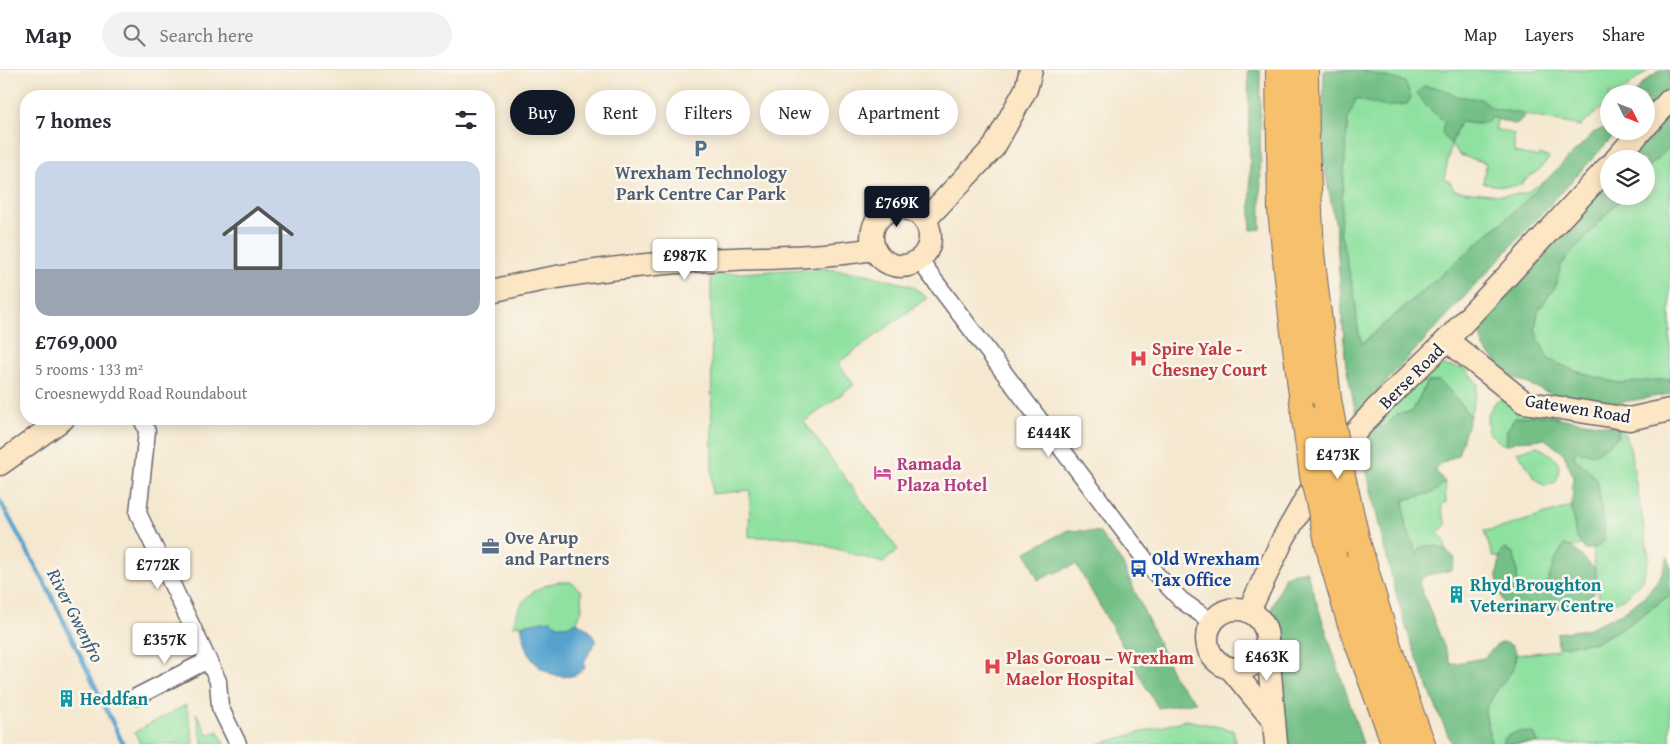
<!DOCTYPE html>
<html lang="en">
<head>
<meta charset="utf-8">
<style>
  :root { --surface:#fff; --page:#f2f2f3; --text:#2b2b33; --muted:#7c7c81; --line:#e1e1e2; --accent:#111827 }
  body { margin:0; font-family:"Gentium Book Plus",serif; background:var(--page); color:var(--text); height:100vh; display:flex; flex-direction:column; font-size:19px; white-space:nowrap }
  * { box-sizing:border-box; margin:0 }
  p { font-size:16px; color:var(--muted) }
  .icon { flex:none; width:28px; height:28px; fill:none; stroke:currentColor; stroke-width:2; stroke-linecap:round; stroke-linejoin:round }
  .map { position:relative; flex:1; overflow:hidden }
  .panel { position:absolute; left:20px; top:20px; width:475px; height:335px; display:flex; flex-direction:column; background:var(--surface); border-radius:20px; box-shadow:0 2px 12px #0003 }
  .panel>* { flex:none }
  .top-card { position:absolute; left:510px; top:20px; width:475px; height:45px; display:flex; gap:10px }
  .needle { width:32px; rotate:132deg }
  .tools { position:absolute; left:1600px; top:15px; display:grid; gap:10px }
  .tools a { display:grid; place-items:center; width:55px; height:55px; border-radius:50%; background:var(--surface); box-shadow:0 2px 12px #0003; font-size:25px }
  .price { position:absolute; translate:-50% -42px; padding:0 11px; border-radius:5px; background:#fff; color:#222; font-size:16px; line-height:32px; filter:drop-shadow(0 1px 2px #0008) }
  .price::after { content:''; position:absolute; left:50%; top:30px; width:15px; height:11px; margin-left:-8px; background:inherit; clip-path:polygon(0 0,100% 0,50% 100%) }
  .price.on { background:var(--accent); color:#fff }
  ul { padding:0; list-style:none }
  li { display:grid; align-content:center; gap:10px; height:265px; padding:0 15px }
  li span { display:grid; place-items:center; height:155px; border-radius:15px; color:#555 }
  li>.icon { margin-inline-start:auto }
  span .icon { width:90px; height:90px; fill:#fffc; stroke-width:1 }
  li b { font-size:21px }
  h2 { display:flex; justify-content:space-between; align-items:center; height:60px; padding:0 15px; font-size:21px }
  .pill { padding:0 18px; border-radius:22px; background:var(--surface); box-shadow:0 2px 12px #0003; font-size:18px; line-height:45px }
  .pill.on { background:var(--accent); color:#fff }
  header { display:flex; align-items:center; gap:30px; box-sizing:border-box; height:70px; padding:0 25px; background:var(--surface); border-bottom:1px solid var(--line) }
  header strong { font-size:24px }
  nav { display:flex; gap:28px; margin-inline-start:auto; font-size:18px }
  .search { width:350px; height:45px; background:var(--page); display:flex; align-items:center; gap:12px; box-sizing:border-box; padding:0 18px; border-radius:28px; color:var(--muted); font-size:19px }
  .map>svg:first-child { display:block }
</style>
</head>
<body>
<header>
<strong>Map</strong>
<div class="search"><svg class="icon" aria-label="search" viewBox="0 0 24 24"><circle cx="10" cy="10" r="6"/><path d="M15 15l6 6"/></svg>Search here</div>
<nav><a>Map</a><a>Layers</a><a>Share</a></nav>
</header>
<div class="map">
<svg width="1670" height="674" viewBox="0 0 1670 674">
  <rect width="100%" height="100%" fill="#fbf7ec"/>
  <filter id="ink" filterUnits="userSpaceOnUse"><feTurbulence type="fractalNoise" baseFrequency=".02" numOctaves="2"/><feDisplacementMap in="SourceGraphic" scale="10" xChannelSelector="R" yChannelSelector="G"/><feConvolveMatrix kernelMatrix="1 2 1 2 8 2 1 2 1" color-interpolation-filters="sRGB"/></filter>
  <filter id="wash" filterUnits="userSpaceOnUse"><feTurbulence type="fractalNoise" baseFrequency=".0096" numOctaves="4" result="noise"/><feDisplacementMap in="SourceGraphic" scale="20" xChannelSelector="R" yChannelSelector="G"/><feGaussianBlur stdDeviation="1.12" result="paint"/><feColorMatrix in="noise" values="0 0 0 0 0 0 0 0 0 0 0 0 0 0 0 0 0 1.4 0 .05"/><feComposite in="paint" operator="in"/></filter>
  <g filter="url(#wash)">
    <rect width="100%" height="100%" fill="#f5e8d0"/>
    <!-- green -->
    <g fill="#8fe1a0" stroke="#58826e">
      <path d="M1335,0H1648L1619,24H1609V32L1580,56L1447,29L1451,74L1460,52L1478,54L1491,47L1498,48L1495,59L1514,64V82L1538,87L1540,84L1549,88L1540,99L1522,112V114C1509,118 1497,116 1483,113L1486,93L1460,85L1451,74L1444,109L1450,112L1454,120L1500,125L1524,124L1544,112L1516,140L1359,276L1346,296L1331,88Z"/>
      <polygon points="1670,77 1670,308 1622,318 1545,298 1522,237 1623,126 1646,126 1646,100"/>
      <polygon points="818,198 866,204 912,216 927,228 838,293 854,315 804,352 898,480 883,493 797,467 749,467 750,420 712,424 711,205"/>
      <polygon points="1441,296 1465,298 1478,314 1470,346 1449,320 1439,311 1427,312 1412,342 1397,344 1385,357 1372,358 1425,305"/>
      <polygon points="1511,327 1560,348 1507,360 1506,375 1502,374 1488,362 1487,346 1496,331"/>
      <polygon points="1618,357 1624,363 1630,378 1649,487 1642,510 1626,527 1601,539 1592,478 1597,477 1600,434 1598,412 1574,388 1575,381 1596,384 1618,367"/>
      <path d="M1537,376C1554,387 1564,390 1556,412L1546,416C1532,411 1527,392 1517,382Z"/>
      <polygon points="1445,412 1446,432 1441,437 1446,455 1438,463 1444,470 1446,480 1433,475 1417,485 1405,454 1404,430 1435,422"/>
      <polygon points="1572,436 1576,466 1582,475 1572,477 1564,475 1554,492 1548,511 1533,521 1517,518 1517,503 1514,483 1504,479 1499,487 1493,487 1484,461 1501,458"/>
      <path d="M558,512H571L581,521L582,539L577,552C566,557 560,558 550,550L513,556C519,530 532,518 558,512Z"/>
      <polygon points="1670,525 1670,674 1537,674 1538,673 1507,666 1501,674 1491,674 1485,641 1495,623 1514,598 1516,585 1558,580 1558,577 1596,572 1629,554"/>
      <polygon points="186,635 194,674 140,674 135,662"/>
      <polygon points="196,643 208,665 218,661 224,674 203,674"/>
      <polygon points="1186,650 1233,660 1236,674 1098,674"/>
    </g>
    <!-- forest -->
    <g fill="#73bf86" stroke="#4a7060">
      <polygon points="1248,0 1260,0 1261,159 1251,160"/>
      <polygon points="1324,0 1360,0 1405,12 1411,28 1407,34 1386,37 1356,29 1348,48 1340,160 1355,227 1358,259 1362,274 1516,140 1593,63 1609,56 1609,61 1618,61 1356,344 1346,296 1336,157 1322,86"/>
      <polygon points="1660,0 1670,0 1670,25 1665,30 1646,36 1646,24 1634,24 1644,12"/>
      <polygon points="1424,16 1443,19 1455,26 1481,29 1492,38 1523,44 1523,48 1516,55 1491,47 1488,52 1478,54 1460,52 1451,74 1442,64 1444,51 1422,32 1417,23"/>
      <polygon points="1670,42 1670,77 1646,100 1646,89 1624,89"/>
      <polygon points="1609,106 1609,126 1623,126 1561,195 1556,216 1538,241 1535,260 1548,289 1575,301 1618,313 1670,309 1670,324 1605,335 1556,326 1508,305 1483,277 1479,255 1495,230"/>
      <path d="M1439,311L1449,320L1470,346L1458,385L1440,394L1436,401L1445,412L1435,422L1404,430L1405,454L1417,484L1421,477C1437,474 1443,477 1455,488L1452,500L1424,506L1419,513L1451,594L1484,588L1494,577L1503,572L1511,575L1516,582L1514,598L1495,623L1485,641L1491,674H1452C1435,636 1419,596 1406,557C1387,496 1374,433 1360,371L1372,358L1385,357L1397,344L1412,342L1427,312Z"/>
      <polygon points="1537,345 1618,357 1618,367 1596,384 1575,381 1574,388 1588,399 1598,412 1605,470 1597,477 1585,480 1576,466 1572,441 1573,406 1564,384 1545,369 1517,371 1506,375 1507,360 1515,348"/>
      <polygon points="1068,460 1099,462 1121,491 1175,609 1196,632 1158,638 1076,494 1038,510 1026,482"/>
      <path d="M1564,475L1572,477L1595,499L1598,517L1589,530L1562,537L1527,544L1506,537C1501,528 1498,517 1497,506C1497,499 1500,496 1499,487L1504,479L1514,483L1517,503L1518,518L1533,521L1548,511L1554,492Z"/>
      <polygon points="1668,487 1670,496 1670,525 1629,554 1596,572 1558,577 1557,563 1587,559 1622,543 1645,526 1660,507"/>
      <polygon points="1306,500 1363,674 1287,674 1272,537 1285,506"/>
      <polygon points="1519,661 1534,663 1538,673 1501,674 1507,666"/>
    </g>
    <!-- water -->
    <path fill="#55a2ce" stroke="#3c6284" d="M550,550C560,558 566,557 577,552L589,560L596,571L584,592L585,598C582,600 579,604 575,605C559,611 538,600 530,586C525,576 523,566 521,555Z"/>
    <g fill="none" stroke-linecap="round" stroke-linejoin="round">
      <!-- stream -->
      <polyline stroke="#55a2ce" stroke-width="4.5" points="0,431 49,521 123,674"/>
    </g>
  </g>
  <g filter="url(#ink)">
    <g fill="none" stroke-linecap="round" stroke-linejoin="round">
      <defs>
        <g id="street">
          <polyline points="919,190 1156,504 1181,530 1212,552"/>
          <polyline points="142,349 147,361 138,443 218,611 220,637 238,674"/>
          <polyline points="136,627 208,590"/>
        </g>
        <g id="secondary">
          <polyline points="1646,56 1670,30"/>
          <polyline points="1616,89 1641,61"/>
          <circle cx="901" cy="167" r="29"/>
          <polyline points="925,150 994,77 1026,19 1031,0"/>
          <path d="M489,222C554,204 624,196 692,191C752,187 814,189 874,179"/>
          <polyline points="1447,270 1524,332 1629,349 1670,340"/>
          <polyline points="0,394 63,349"/>
          <circle cx="1237" cy="569" r="30"/>
          <polyline points="1249,541 1283,469 1325,396 1376,339 1447,270 1509,204 1609,96"/>
          <polyline points="1265,582 1270,603 1276,674"/>
          <polyline points="1231,599 1273,650"/>
        </g>
        <g id="highway">
          <polyline points="1280,0 1282,140 1293,246 1306,348"/>
          <polyline points="1304,0 1305,75 1310,183 1327,329"/>
          <path d="M1356,472C1376,540 1395,608 1421,674"/>
          <polyline points="1333,489 1351,551 1396,674"/>
        </g>
      </defs>
      <!-- street casing -->
      <use href="#street" stroke="#6c676f" stroke-width="19"/>
      <!-- secondary casing -->
      <use href="#secondary" stroke="#6c676f" stroke-width="25"/>
      <!-- highway casing -->
      <use href="#highway" stroke="#6c676f" stroke-width="30"/>
      <!-- street -->
      <use href="#street" stroke="#fff" stroke-width="16"/>
      <!-- secondary -->
      <use href="#secondary" stroke="#fce6c4" stroke-width="22"/>
      <!-- highway -->
      <use href="#highway" stroke="#f7c06c" stroke-width="28"/>
      <defs>
        <g id="highway-bridge">
          <polyline points="1327,329 1340,401 1356,472"/>
          <polyline points="1306,348 1314,405 1333,489"/>
        </g>
      </defs>
      <!-- highway-bridge casing -->
      <use href="#highway-bridge" stroke="#6c676f" stroke-width="30" stroke-linecap="butt"/>
      <!-- highway-bridge -->
      <use href="#highway-bridge" stroke="#f7c06c" stroke-width="28"/>
    </g>
  </g>
  <!-- icons -->
  <defs>
    <symbol id="parking-bare" viewBox="-9 -9 18 18"><path d="M-3.5-5.5H1a3.5 3.5 0 0 1 0 7H-1V5.5H-3.5ZM-1-3.4V-.6H.8a1.4 1.4 0 0 0 0-2.8Z" fill="#5c6f8a" stroke="#fbf7ec" stroke-width="2.5" paint-order="stroke"/></symbol>
    <symbol id="hospital-bare" viewBox="-9 -9 18 18"><path d="M-5-5h3v3.5h4V-5h3V5h-3V1.5h-4V5h-3Z" fill="#e0444e" stroke="#fbf7ec" stroke-width="2.5" paint-order="stroke"/></symbol>
    <symbol id="hotel-bare" viewBox="-9 -9 18 18"><path d="M-6-4.5h1.5V1H6V5H4.5V3h-9V5H-6ZM-4 0a1.8 1.8 0 1 1 3.6 0ZM.5 0V-2.5h3Q6-2.5 6 0Z" fill="#d1479c" stroke="#fbf7ec" stroke-width="2.5" paint-order="stroke"/></symbol>
    <symbol id="office-bare" viewBox="-9 -9 18 18"><path d="M-6-3h4V-5.5h4V-3h4V5H-6ZM-1-4.5V-3h2v-1.5ZM-6 0V1H6V0Z" fill="#5c6f8a" stroke="#fbf7ec" stroke-width="2.5" paint-order="stroke"/></symbol>
    <symbol id="bus-bare" viewBox="-9 -9 18 18"><path d="M-5-6H5V4H4V6H2V4H-2V6H-4V4H-5ZM-3.5-4V0h7V-4ZM-3.5 1.2v1.5H-2V1.2ZM2 1.2v1.5H3.5V1.2Z" fill="#1a4fb4" stroke="#fbf7ec" stroke-width="2.5" paint-order="stroke"/></symbol>
    <symbol id="building-bare" viewBox="-9 -9 18 18"><path d="M-4-6H4V6H1V3H-1V6H-4ZM-2.5-4.3h1.7v1.8h-1.7ZM.8-4.3h1.7v1.8H.8ZM-2.5-1h1.7V.8h-1.7ZM.8-1h1.7V.8H.8Z" fill="#0f9aa8" stroke="#fbf7ec" stroke-width="2.5" paint-order="stroke"/></symbol>
  </defs>
  <g fill-rule="evenodd">
    <use href="#parking-bare" x="688" y="66" width="25" height="25"/>
    <use href="#hospital-bare" x="1126" y="276" width="25" height="25"/>
    <use href="#hotel-bare" x="870" y="390" width="25" height="25"/>
    <use href="#office-bare" x="478" y="464" width="25" height="25"/>
    <use href="#bus-bare" x="1126" y="486" width="25" height="25"/>
    <use href="#building-bare" x="1444" y="512" width="25" height="25"/>
    <use href="#hospital-bare" x="980" y="584" width="25" height="25"/>
    <use href="#building-bare" x="54" y="616" width="25" height="25"/>
  </g>
  <g text-anchor="middle" dominant-baseline="central" stroke-width="5" stroke-linejoin="round" paint-order="stroke">
    <!-- service labels -->
    <g font-size="18" font-weight="bold" fill="#4e5e75" stroke="#fbf7ec">
      <text x="701" y="102">Wrexham Technology<tspan x="701" dy="21">Park Centre Car Park</tspan></text>
      <text x="505" y="467" text-anchor="start">Ove Arup<tspan x="505" dy="21">and Partners</tspan></text>
    </g>
    <!-- health labels -->
    <g font-size="18" font-weight="bold" fill="#be3a42" stroke="#fbf7ec" text-anchor="start">
      <text x="1152" y="278">Spire Yale -<tspan x="1152" dy="21">Chesney Court</tspan></text>
      <text x="1006" y="587">Plas Goroau – Wrexham<tspan x="1006" dy="21">Maelor Hospital</tspan></text>
    </g>
    <!-- street labels -->
    <g font-size="18" fill="#22223b" stroke="#fbf7ec">
      <text transform="translate(1411 306) rotate(-45)">Berse Road</text>
      <text transform="translate(1578 338) rotate(9)">Gatewen Road</text>
    </g>
    <!-- hotel labels -->
    <g font-size="18" font-weight="bold" fill="#b23c85" stroke="#fbf7ec" text-anchor="start">
      <text x="897" y="393">Ramada<tspan x="897" dy="21">Plaza Hotel</tspan></text>
    </g>
    <!-- transit labels -->
    <g font-size="18" font-weight="bold" fill="#164399" stroke="#fbf7ec" text-anchor="start">
      <text x="1152" y="488">Old Wrexham<tspan x="1152" dy="21">Tax Office</tspan></text>
    </g>
    <!-- culture labels -->
    <g font-size="18" font-weight="bold" fill="#0d838f" stroke="#fbf7ec" text-anchor="start">
      <text x="1470" y="514">Rhyd Broughton<tspan x="1470" dy="21">Veterinary Centre</tspan></text>
      <text x="80" y="628">Heddfan</text>
    </g>
    <!-- water labels -->
    <g font-size="19" font-style="italic" fill="#395c7d" stroke="#fbf7ec">
      <text transform="translate(76 545) rotate(63)">River Gwenfro</text>
    </g>
  </g>
</svg>
<div class="tools">
<a><svg class="needle" viewBox="-14 -14 28 28"><path d="M0-13l5 13h-10z" fill="#e53935"/><path d="M0 13l5-13h-10z" fill="#7c7c81"/></svg></a>
<a><svg class="icon" aria-label="layers" viewBox="0 0 24 24"><path d="M12 4l9 5-9 5-9-5zM3 14l9 5 9-5"/></svg></a>
</div>
<b class="price on" style="left:897px;top:158px">£769K</b>
<b class="price" style="left:685px;top:211px">£987K</b>
<b class="price" style="left:1049px;top:388px">£444K</b>
<b class="price" style="left:1338px;top:410px">£473K</b>
<b class="price" style="left:158px;top:520px">£772K</b>
<b class="price" style="left:165px;top:595px">£357K</b>
<b class="price" style="left:1267px;top:612px">£463K</b>
<div class="top-card">
<a class="pill on">Buy</a>
<a class="pill">Rent</a>
<a class="pill">Filters</a>
<a class="pill">New</a>
<a class="pill">Apartment</a>
</div>
<section class="panel">
<h2>7 homes<svg class="icon" aria-label="filters" viewBox="0 0 24 24"><path d="M4 7h16M4 17h16"/><circle cx="9" cy="7" r="2"/><circle cx="15" cy="17" r="2"/></svg></h2>
<ul>
<li><span style="background:linear-gradient(#c9d6e8 70%,#9aa5b1 0)"><svg class="icon" aria-label="home" viewBox="0 0 24 24"><path d="M3 11l9-7 9 7M6 9v11h12V9"/></svg></span><div><b>£769,000</b><p>5 rooms · 133 m²</p><p>Croesnewydd Road Roundabout</p></div></li>
</ul>
</section>
</div>
</body>
</html>
